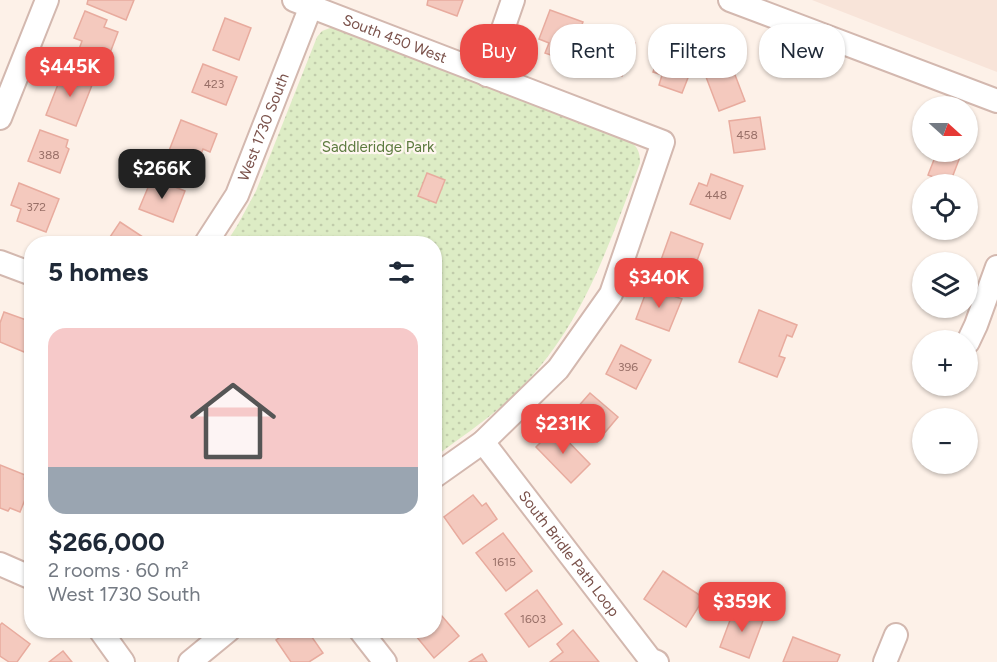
<!DOCTYPE html>
<html lang="en">
<head>
<meta charset="utf-8">
<style>
  :root { --surface:#fff; --page:#f6f6f7; --text:#1f2937; --muted:#747a83; --line:#e0e1e3; --accent:#ec4c48 }
  body { margin:0; font-family:Figtree,sans-serif; background:var(--page); color:var(--text); height:100vh; display:flex; flex-direction:column; font-size:22px; white-space:nowrap }
  * { box-sizing:border-box; margin:0 }
  p { font-size:20px; color:var(--muted) }
  .icon { flex:none; width:33px; height:33px; fill:none; stroke:currentColor; stroke-width:2; stroke-linecap:round; stroke-linejoin:round }
  .map { position:relative; flex:1; overflow:hidden }
  .details { position:absolute; left:24px; top:236px; width:418px; height:402px; display:flex; flex-direction:column; background:var(--surface); border-radius:24px; box-shadow:0 2px 4px #0004 }
  .details>* { flex:none }
  .hud { position:absolute; left:460px; top:24px; width:446px; height:54px; display:flex; gap:12px }
  .needle { width:39px; rotate:111deg }
  .tools { position:absolute; left:912px; top:96px; display:grid; gap:12px }
  .tools a { display:grid; place-items:center; width:66px; height:66px; border-radius:50%; background:var(--surface); box-shadow:0 2px 4px #0004; font-size:30px }
  .price { position:absolute; translate:-50% -51px; padding:0 14px; border-radius:12px; background:var(--accent); color:#fff; font-size:20px; line-height:39px; filter:drop-shadow(0 2px 3px #0008) }
  .price::after { content:''; position:absolute; left:50%; top:36px; width:18px; height:14px; margin-left:-9px; background:inherit; clip-path:polygon(0 0,100% 0,50% 100%) }
  .price.selected { background:#222; color:#fff }
  ul { padding:0; list-style:none }
  li { display:grid; align-content:center; gap:12px; height:318px; padding:0 24px }
  li+li { border-top:2px solid var(--line) }
  li span { display:grid; place-items:center; height:186px; border-radius:18px; color:#555 }
  li>.icon { margin-inline-start:auto }
  span .icon { width:108px; height:108px; fill:#fffc; stroke-width:1 }
  li b { font-size:26px }
  h2 { display:flex; justify-content:space-between; align-items:center; height:72px; padding:0 24px; font-size:26px }
  .pill { padding:0 21px; border-radius:24px; background:var(--surface); box-shadow:0 2px 4px #0004; font-size:21px; line-height:54px }
  .pill.selected { background:var(--accent); color:#fff }
  .map>svg:first-child { display:block }
</style>
</head>
<body>
<div class="map">
<svg width="997" height="662" viewBox="0 0 997 662">
  <defs>
    <pattern id="park-dots" width="8" height="8" patternUnits="userSpaceOnUse" patternTransform="scale(1.5)"><rect width="8" height="8" fill="#ddecc5"/><path d="M2 2h.1M6 6h.1" fill="none" stroke="#c1ccab" stroke-width="1.8" stroke-linecap="round"/></pattern>
  </defs>
  <rect width="100%" height="100%" fill="#fdf1e8"/>
  <!-- residential -->
  <polygon fill="#f8e4d9" points="812,0 997,0 997,72 871,23"/>
  <!-- park -->
  <path fill="url(#park-dots)" d="M330,28H338L629,141C638,146 640,153 640,163C605,254 580,336 504,404C483,423 458,439 435,457V243H226L237,226L256,191L317,37L322,31Z"/>
  <!-- building -->
  <g fill="#f4c9be" stroke="#e8ab9e" stroke-width="1.5">
    <polygon points="88,0 134,0 126,20 87,4"/>
    <polygon points="428,0 463,0 457,16 427,5"/>
    <polygon points="550,10 583,22 568,61 545,53 549,43 539,39"/>
    <polygon points="85,11 107,20 104,27 118,32 102,74 74,63 82,41 74,38"/>
    <polygon points="225,18 251,28 239,60 213,50"/>
    <polygon points="608,33 635,43 622,76 595,66"/>
    <polygon points="664,42 697,55 682,93 659,85 662,75 653,72"/>
    <polygon points="203,64 237,77 226,105 192,92"/>
    <polygon points="732,67 745,101 719,111 706,77"/>
    <polygon points="64,69 94,80 76,126 46,115"/>
    <polygon points="760,117 765,149 734,153 729,121"/>
    <polygon points="181,120 217,134 210,152 203,149 194,172 165,161"/>
    <polygon points="40,130 68,140 66,147 69,149 60,173 28,161"/>
    <polygon points="937,152 946,152 960,157 950,183 928,175"/>
    <polygon points="427,173 445,180 436,203 418,196"/>
    <polygon points="711,174 743,186 730,219 690,204 699,183 707,186"/>
    <polygon points="152,178 185,191 173,222 139,209"/>
    <polygon points="19,183 59,199 46,232 17,221 21,209 11,205"/>
    <polygon points="120,222 152,243 106,243"/>
    <polygon points="671,232 703,244 693,272 661,260"/>
    <polygon points="648,287 682,299 669,331 636,319"/>
    <polygon points="759,310 797,325 792,337 787,335 779,356 785,358 777,377 739,362"/>
    <polygon points="4,312 32,322 32,333 24,352 0,342 0,323"/>
    <polygon points="621,345 651,360 636,389 606,374"/>
    <polygon points="590,393 618,417 597,442 569,417"/>
    <polygon points="555,428 590,464 571,483 536,447"/>
    <polygon points="0,465 25,475 24,479 32,482 20,512 10,508 8,511 0,508"/>
    <polygon points="473,495 482,506 486,503 497,519 463,544 444,517"/>
    <polygon points="503,533 532,571 506,591 476,553"/>
    <polygon points="663,571 704,598 686,627 644,599"/>
    <polygon points="537,590 562,624 529,647 505,614"/>
    <polygon points="735,607 764,618 749,658 720,647"/>
    <polygon points="435,608 459,636 434,658 411,630 435,630"/>
    <polygon points="2,623 30,644 17,662 9,662 0,656 0,625"/>
    <polygon points="291,630 307,630 323,653 309,662 291,662 276,640"/>
    <polygon points="573,630 599,662 550,662 563,652 557,644"/>
    <polygon points="793,637 840,655 837,662 783,662"/>
    <polygon points="63,651 72,662 49,662"/>
    <polygon points="482,654 487,662 469,662"/>
  </g>
  <g fill="none" stroke-linecap="round" stroke-linejoin="round">
    <defs>
      <g id="minor">
        <path id="s1" d="M294,0L663,142L611,294L558,369L483,442L435,476"/>
        <polyline points="730,0 997,101"/>
        <polyline points="487,75 513,0"/>
        <polyline points="0,118 47,0"/>
        <path id="s2" d="M206,243L237,195L311,6"/>
        <polyline points="0,262 32,274"/>
        <polyline points="968,342 976,325 997,267"/>
        <path id="s3" d="M483,442L650,659L657,662"/>
        <polyline points="0,564 32,578"/>
        <polyline points="100,630 123,662"/>
        <polyline points="360,630 385,662"/>
        <polyline points="190,662 229,630"/>
        <polyline points="885,662 896,635"/>
      </g>
    </defs>
    <!-- minor casing -->
    <use href="#minor" stroke="#d3b8af" stroke-width="26"/>
    <!-- minor -->
    <use href="#minor" stroke="#fff" stroke-width="22"/>
  </g>
  <g text-anchor="middle" dominant-baseline="central" stroke-width="4.5" stroke-linejoin="round" paint-order="stroke">
    <!-- number labels -->
    <g font-size="12" fill="#986f67">
      <text x="214" y="84">423</text>
      <text x="747" y="135">458</text>
      <text x="49" y="155">388</text>
      <text x="716" y="195">448</text>
      <text x="36" y="207">372</text>
      <text x="628" y="367">396</text>
      <text x="504" y="562">1615</text>
      <text x="533" y="619">1603</text>
    </g>
    <!-- street labels -->
    <g font-size="15" fill="#7a514a" stroke="#fff6f0">
      <text stroke="none"><textPath href="#s1" startOffset="108">South 450 West</textPath></text>
      <text stroke="none"><textPath href="#s2" startOffset="130">West 1730 South</textPath></text>
      <text stroke="none"><textPath href="#s3" startOffset="141">South Bridle Path Loop</textPath></text>
    </g>
    <!-- park labels -->
    <g font-size="15" fill="#5c7a3e" stroke="#fff6f0">
      <text x="378" y="147">Saddleridge Park</text>
    </g>
  </g>
</svg>
<div class="tools">
<a><svg class="needle" viewBox="-14 -14 28 28"><path d="M0-13l5 13h-10z" fill="#e53935"/><path d="M0 13l5-13h-10z" fill="#747a83"/></svg></a>
<a><svg class="icon" aria-label="locate" viewBox="0 0 24 24"><circle cx="12" cy="12" r="6"/><path d="M12 2v4M12 18v4M2 12h4M18 12h4"/></svg></a>
<a><svg class="icon" aria-label="layers" viewBox="0 0 24 24"><path d="M12 4l9 5-9 5-9-5zM3 14l9 5 9-5"/></svg></a>
<a>+</a>
<a>−</a>
</div>
<b class="price" style="left:70px;top:98px">$445K</b>
<b class="price selected" style="left:162px;top:200px">$266K</b>
<b class="price" style="left:659px;top:309px">$340K</b>
<b class="price" style="left:563px;top:455px">$231K</b>
<b class="price" style="left:742px;top:633px">$359K</b>
<div class="hud">
<a class="pill selected">Buy</a>
<a class="pill">Rent</a>
<a class="pill">Filters</a>
<a class="pill">New</a>
</div>
<section class="details">
<h2>5 homes<svg class="icon" aria-label="filters" viewBox="0 0 24 24"><path d="M4 7h16M4 17h16"/><circle cx="9" cy="7" r="2"/><circle cx="15" cy="17" r="2"/></svg></h2>
<ul>
<li><span style="background:linear-gradient(#f6c9c9 75%,#9aa5b1 0)"><svg class="icon" aria-label="home" viewBox="0 0 24 24"><path d="M3 11l9-7 9 7M6 9v11h12V9"/></svg></span><div><b>$266,000</b><p>2 rooms · 60 m²</p><p>West 1730 South</p></div></li>
</ul>
</section>
</div>
</body>
</html>
